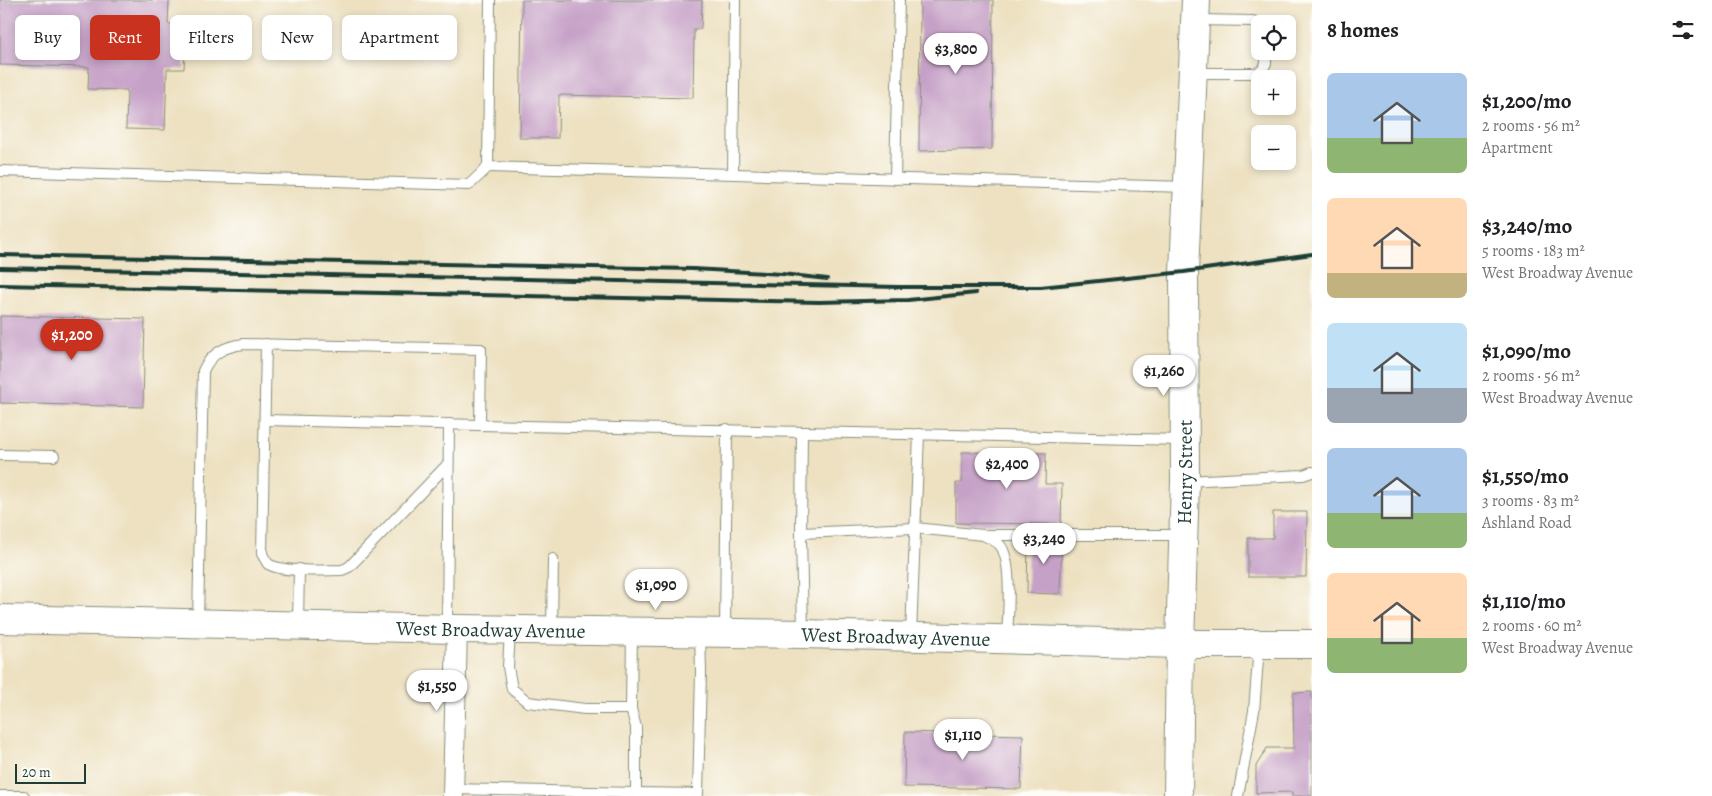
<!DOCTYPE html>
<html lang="en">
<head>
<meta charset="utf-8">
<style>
  :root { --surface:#fff; --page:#f6f6f6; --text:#202124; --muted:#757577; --accent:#c8321e }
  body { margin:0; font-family:Alegreya,serif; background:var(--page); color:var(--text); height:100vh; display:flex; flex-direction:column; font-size:19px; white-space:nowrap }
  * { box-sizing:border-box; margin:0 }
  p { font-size:16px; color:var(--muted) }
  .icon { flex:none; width:28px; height:28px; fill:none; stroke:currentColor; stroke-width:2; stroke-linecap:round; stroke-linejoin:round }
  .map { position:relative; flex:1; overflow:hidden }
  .side { display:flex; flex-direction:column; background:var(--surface); width:400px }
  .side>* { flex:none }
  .top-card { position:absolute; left:15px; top:15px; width:475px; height:45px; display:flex; gap:10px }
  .buttons { position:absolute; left:1251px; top:15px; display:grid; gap:10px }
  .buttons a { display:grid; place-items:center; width:45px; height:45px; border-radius:8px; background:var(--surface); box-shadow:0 2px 8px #0003; font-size:25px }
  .scale { position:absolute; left:15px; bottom:12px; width:71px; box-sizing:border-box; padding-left:5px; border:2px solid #1f3d34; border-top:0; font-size:14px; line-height:18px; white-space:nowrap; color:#1f3d34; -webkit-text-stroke:4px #fdfcf7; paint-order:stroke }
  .price { position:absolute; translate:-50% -42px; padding:0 11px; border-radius:18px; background:#fff; color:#222; font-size:16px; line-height:32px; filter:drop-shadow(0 1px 2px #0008) }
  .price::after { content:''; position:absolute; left:50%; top:30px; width:15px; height:11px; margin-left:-8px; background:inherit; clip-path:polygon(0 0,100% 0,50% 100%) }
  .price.active { background:var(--accent); color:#fff }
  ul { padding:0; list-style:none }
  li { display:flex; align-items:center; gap:15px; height:125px; padding:0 15px }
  li span { display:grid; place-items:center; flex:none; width:140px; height:100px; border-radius:8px; color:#555 }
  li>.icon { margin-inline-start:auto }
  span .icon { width:60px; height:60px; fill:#fffc; stroke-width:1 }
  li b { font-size:21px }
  h2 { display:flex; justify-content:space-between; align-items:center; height:60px; padding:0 15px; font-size:21px }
  .pill { padding:0 18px; border-radius:8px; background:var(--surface); box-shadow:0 2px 8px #0003; font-size:18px; line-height:45px }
  .pill.active { background:var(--accent); color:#fff }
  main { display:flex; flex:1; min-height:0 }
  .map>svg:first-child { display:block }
</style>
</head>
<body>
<main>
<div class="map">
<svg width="1312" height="796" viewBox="0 0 1312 796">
  <rect width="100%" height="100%" fill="#fdfcf7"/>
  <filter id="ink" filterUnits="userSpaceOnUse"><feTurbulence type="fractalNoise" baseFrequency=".02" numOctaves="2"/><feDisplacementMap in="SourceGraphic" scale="10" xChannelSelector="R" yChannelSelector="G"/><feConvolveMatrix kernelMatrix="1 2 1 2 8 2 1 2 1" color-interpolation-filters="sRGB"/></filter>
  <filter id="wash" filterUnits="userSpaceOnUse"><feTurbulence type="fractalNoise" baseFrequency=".0096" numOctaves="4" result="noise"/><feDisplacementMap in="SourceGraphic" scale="20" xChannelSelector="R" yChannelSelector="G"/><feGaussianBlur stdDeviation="1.12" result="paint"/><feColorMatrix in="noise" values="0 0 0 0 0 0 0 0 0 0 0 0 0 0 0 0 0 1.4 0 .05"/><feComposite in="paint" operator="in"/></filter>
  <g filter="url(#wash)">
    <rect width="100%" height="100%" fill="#ede1c1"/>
    <g id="blocks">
      <!-- building -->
      <g fill="#c6a1c7">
        <polygon points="0,0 169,0 168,24 186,24 184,69 167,69 165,130 126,129 127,90 88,89 89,67 0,65"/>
        <polygon points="522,0 702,0 701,29 694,29 693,98 559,95 558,138 520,138"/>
        <polygon points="920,0 993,0 992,149 919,151"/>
        <polygon points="0,316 145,319 143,407 0,403"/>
        <polygon points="962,452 1046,453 1045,484 1062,484 1061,524 956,523 956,483 962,483"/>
        <polygon points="1273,512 1307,512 1306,577 1248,577 1248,538 1273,538"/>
        <polygon points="1028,537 1062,538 1060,594 1027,593"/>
        <polygon points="1312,692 1312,796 1292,796 1292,792 1256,793 1256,766 1267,748 1294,748 1293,693"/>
        <polygon points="905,732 1023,735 1021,789 904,787"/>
      </g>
    </g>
  </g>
  <g filter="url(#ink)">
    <use href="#blocks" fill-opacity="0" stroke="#868f7a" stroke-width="1"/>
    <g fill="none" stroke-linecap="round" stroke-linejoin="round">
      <defs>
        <g id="lane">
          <polyline points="490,0 488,167 1187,187"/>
          <polyline points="1197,20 1253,21 1260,24"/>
          <polyline points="1193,73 1255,73 1262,71 1266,63 1266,51"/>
          <polyline points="0,171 469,185 488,167"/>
          <polyline points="733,174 735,0"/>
          <polyline points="895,179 899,0"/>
          <path d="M266,344L262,554L268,564C284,573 323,570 342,570L349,567L448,464"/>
          <polyline points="265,420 480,425"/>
          <polyline points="802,432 801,533 803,633"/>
          <polyline points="0,455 54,456"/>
          <polyline points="1186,481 1303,475 1312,472"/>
          <path d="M801,533L915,528L983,535C989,538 995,540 1000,545C1013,561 1008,616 1007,638"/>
          <polyline points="987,535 1182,535"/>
          <path d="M198,622L203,371C211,353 225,346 244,344L481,349L480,425L1184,440"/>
          <polyline points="298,623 299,569"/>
          <polyline points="447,628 449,424"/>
          <polyline points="552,629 553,559"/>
          <polyline points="510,631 508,667 512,689 528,702 585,709 631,709 632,633"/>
          <polyline points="725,633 727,429"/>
          <polyline points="911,635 919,434"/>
          <polyline points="453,789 636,793 636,727 631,709"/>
          <polyline points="636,793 698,794 701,672 700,634"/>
          <polyline points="0,796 24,796"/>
          <polyline points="1238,796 1254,711 1259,646"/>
        </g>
        <polyline id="street" points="453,796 457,629"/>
        <g id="secondary">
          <path id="s1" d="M0,619L457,629L803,634L1180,644H1312"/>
          <path id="s2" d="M1178,796L1180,644L1185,481L1184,272L1196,0"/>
        </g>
      </defs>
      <!-- lane casing -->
      <use href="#lane" stroke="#868f7a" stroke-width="12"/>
      <!-- street casing -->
      <use href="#street" stroke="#868f7a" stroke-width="22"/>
      <!-- secondary casing -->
      <use href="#secondary" stroke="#868f7a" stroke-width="30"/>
      <!-- lane -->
      <use href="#lane" stroke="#fff" stroke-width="10"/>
      <!-- street -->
      <use href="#street" stroke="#fff" stroke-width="20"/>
      <!-- secondary -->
      <use href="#secondary" stroke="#fff" stroke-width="28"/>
      <!-- rail -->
      <g stroke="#1f3d34" stroke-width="4">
        <polyline points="0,255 693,269 782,274 827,279"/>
        <polyline points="0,268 898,287 1041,287 1184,272 1312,254"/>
        <polyline points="0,285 819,302 908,300 976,293"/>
      </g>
    </g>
  </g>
  <g text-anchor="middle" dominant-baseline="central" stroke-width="4" stroke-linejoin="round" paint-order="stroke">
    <!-- street labels -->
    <g font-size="20" fill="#1f3d34" stroke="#fdfcf7">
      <text stroke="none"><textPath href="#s2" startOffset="324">Henry Street</textPath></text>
      <text stroke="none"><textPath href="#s1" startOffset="491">West Broadway Avenue</textPath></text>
      <text stroke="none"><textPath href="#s1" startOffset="896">West Broadway Avenue</textPath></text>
    </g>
  </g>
</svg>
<div class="buttons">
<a><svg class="icon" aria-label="locate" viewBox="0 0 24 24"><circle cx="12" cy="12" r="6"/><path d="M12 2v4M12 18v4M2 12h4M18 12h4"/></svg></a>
<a>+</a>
<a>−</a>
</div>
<div class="scale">20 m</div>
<b class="price" style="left:956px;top:75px">$3,800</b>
<b class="price active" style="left:72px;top:361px">$1,200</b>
<b class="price" style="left:1164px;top:397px">$1,260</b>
<b class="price" style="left:1007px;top:490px">$2,400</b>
<b class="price" style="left:1044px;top:565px">$3,240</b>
<b class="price" style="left:656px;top:611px">$1,090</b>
<b class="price" style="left:437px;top:712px">$1,550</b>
<b class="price" style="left:963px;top:761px">$1,110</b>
<div class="top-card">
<a class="pill">Buy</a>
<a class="pill active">Rent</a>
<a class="pill">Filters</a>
<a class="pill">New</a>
<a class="pill">Apartment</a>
</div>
</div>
<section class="side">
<h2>8 homes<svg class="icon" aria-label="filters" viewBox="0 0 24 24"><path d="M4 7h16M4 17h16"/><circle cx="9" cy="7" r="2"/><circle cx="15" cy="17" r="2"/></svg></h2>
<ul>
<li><span style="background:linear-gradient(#a9c7e8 65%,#8fb573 0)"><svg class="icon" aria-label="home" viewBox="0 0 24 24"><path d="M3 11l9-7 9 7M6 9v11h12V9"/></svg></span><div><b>$1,200/mo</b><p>2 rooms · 56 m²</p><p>Apartment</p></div></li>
<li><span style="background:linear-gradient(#ffd9b3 75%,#c2b280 0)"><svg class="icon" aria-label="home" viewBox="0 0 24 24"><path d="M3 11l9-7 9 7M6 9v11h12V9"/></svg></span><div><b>$3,240/mo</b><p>5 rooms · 183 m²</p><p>West Broadway Avenue</p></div></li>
<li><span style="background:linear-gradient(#bfe0f5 65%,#9aa5b1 0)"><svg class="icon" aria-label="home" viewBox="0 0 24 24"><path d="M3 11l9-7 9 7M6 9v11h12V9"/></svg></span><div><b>$1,090/mo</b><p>2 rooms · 56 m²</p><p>West Broadway Avenue</p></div></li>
<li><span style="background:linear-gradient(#a9c7e8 65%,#8fb573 0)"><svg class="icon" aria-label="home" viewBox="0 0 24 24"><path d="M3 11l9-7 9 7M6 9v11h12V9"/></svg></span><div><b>$1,550/mo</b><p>3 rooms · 83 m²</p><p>Ashland Road</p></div></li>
<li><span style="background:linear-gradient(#ffd9b3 65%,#8fb573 0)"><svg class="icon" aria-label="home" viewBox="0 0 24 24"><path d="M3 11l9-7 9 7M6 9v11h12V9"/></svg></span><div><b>$1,110/mo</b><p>2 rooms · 60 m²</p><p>West Broadway Avenue</p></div></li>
</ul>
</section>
</main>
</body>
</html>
